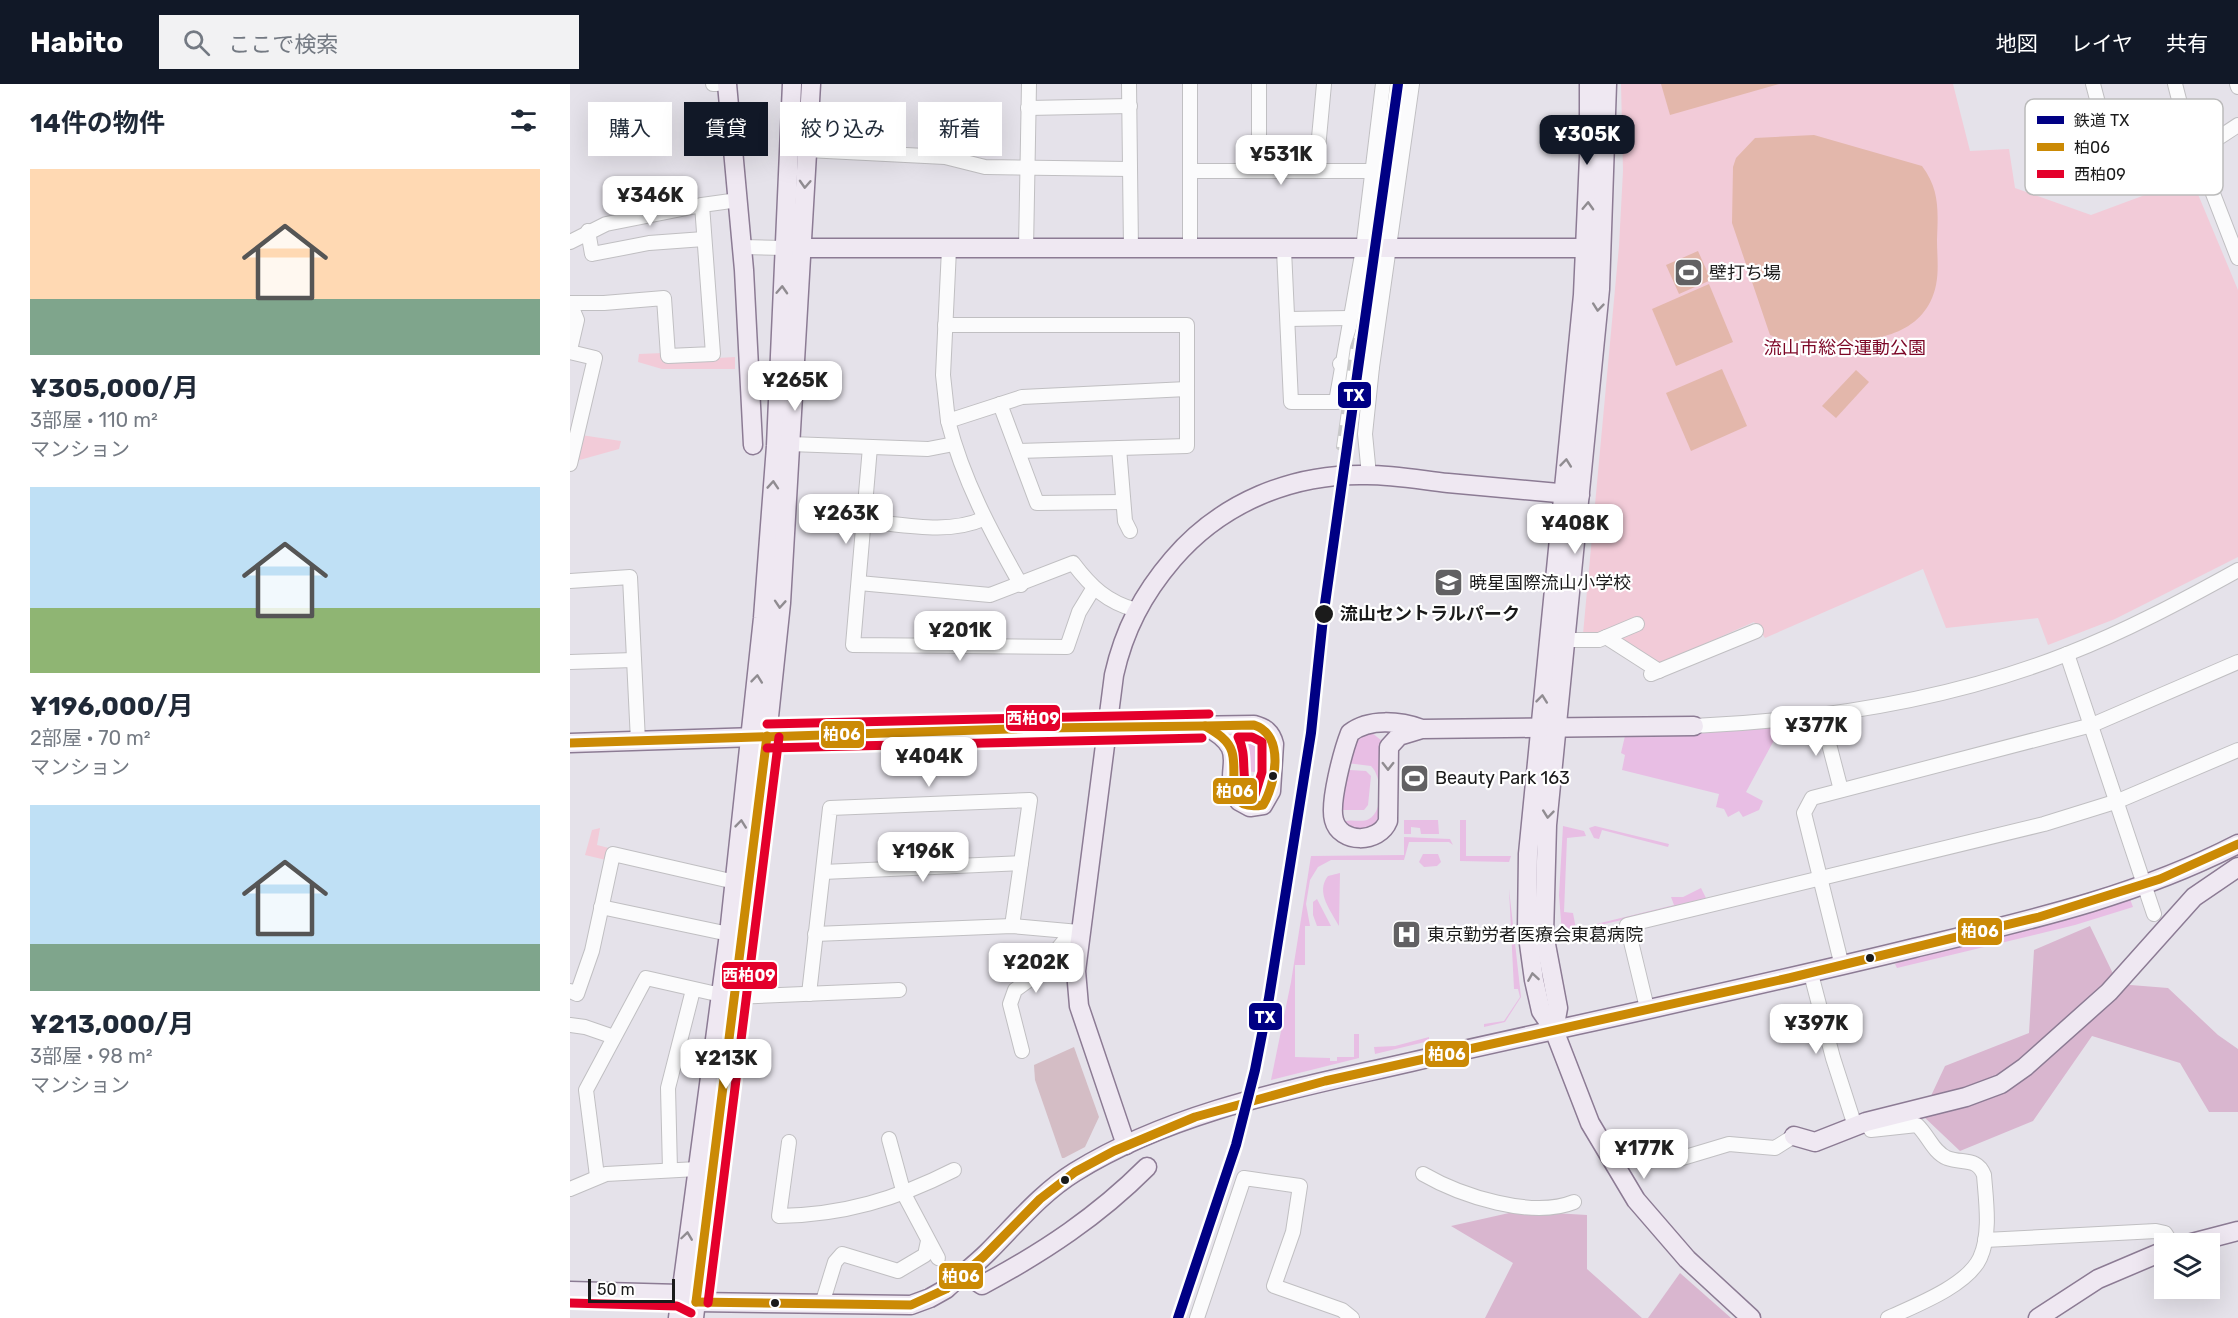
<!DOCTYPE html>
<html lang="ja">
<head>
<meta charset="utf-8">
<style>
  :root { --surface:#fff; --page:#f2f2f3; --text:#1f2937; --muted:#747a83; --accent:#111827 }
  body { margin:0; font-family:Rubik,"Noto Sans JP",sans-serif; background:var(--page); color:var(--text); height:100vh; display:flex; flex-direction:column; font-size:22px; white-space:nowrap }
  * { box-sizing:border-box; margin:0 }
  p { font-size:20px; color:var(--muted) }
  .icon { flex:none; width:33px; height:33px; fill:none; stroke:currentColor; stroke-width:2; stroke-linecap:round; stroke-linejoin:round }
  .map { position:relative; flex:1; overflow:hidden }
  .sheet { display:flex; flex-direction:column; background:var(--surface); width:570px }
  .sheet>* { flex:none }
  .banner { position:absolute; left:18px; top:18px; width:570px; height:54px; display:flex; gap:12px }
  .fabs { position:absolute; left:1584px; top:1149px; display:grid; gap:12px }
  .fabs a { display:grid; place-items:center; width:66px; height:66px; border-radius:0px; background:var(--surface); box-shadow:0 6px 24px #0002; font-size:30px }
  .scale { position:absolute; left:18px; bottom:15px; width:87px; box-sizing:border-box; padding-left:6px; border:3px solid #1b1b1b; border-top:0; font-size:16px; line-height:21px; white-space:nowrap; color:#1b1b1b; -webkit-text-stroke:4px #fff; paint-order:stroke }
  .price { position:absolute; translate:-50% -51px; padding:0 14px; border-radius:12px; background:#fff; color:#222; font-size:20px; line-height:39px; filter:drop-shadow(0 2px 3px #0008) }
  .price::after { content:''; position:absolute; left:50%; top:36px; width:18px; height:14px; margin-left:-9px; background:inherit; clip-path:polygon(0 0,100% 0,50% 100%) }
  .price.on { background:var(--accent); color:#fff }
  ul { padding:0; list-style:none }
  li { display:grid; align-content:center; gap:12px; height:318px; padding:0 30px }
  li span { display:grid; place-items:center; height:186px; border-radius:0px; color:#555 }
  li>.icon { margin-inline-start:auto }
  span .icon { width:108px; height:108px; fill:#fffc; stroke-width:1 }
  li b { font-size:26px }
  h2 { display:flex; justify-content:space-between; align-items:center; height:72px; padding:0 30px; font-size:26px }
  .tag { padding:0 21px; border-radius:0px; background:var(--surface); box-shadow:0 6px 24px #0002; font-size:21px; line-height:54px }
  .tag.on { background:var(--accent); color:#fff }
  header { display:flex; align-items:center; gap:36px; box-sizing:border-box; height:84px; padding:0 30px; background:var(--accent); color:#fff }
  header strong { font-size:28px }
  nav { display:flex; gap:33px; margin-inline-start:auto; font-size:21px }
  .search { width:420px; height:54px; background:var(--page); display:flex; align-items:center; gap:15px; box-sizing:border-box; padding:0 21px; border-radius:0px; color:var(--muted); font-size:22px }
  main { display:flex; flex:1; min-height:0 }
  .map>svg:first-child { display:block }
</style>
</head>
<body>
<header>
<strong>Habito</strong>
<div class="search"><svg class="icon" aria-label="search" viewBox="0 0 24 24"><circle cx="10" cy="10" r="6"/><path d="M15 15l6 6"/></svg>ここで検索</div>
<nav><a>地図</a><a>レイヤ</a><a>共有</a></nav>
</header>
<main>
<section class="sheet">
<h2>14件の物件<svg class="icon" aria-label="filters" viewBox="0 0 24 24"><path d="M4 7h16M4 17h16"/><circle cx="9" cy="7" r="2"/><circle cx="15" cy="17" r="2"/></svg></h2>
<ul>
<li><span style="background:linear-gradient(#ffd9b3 70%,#7fa58c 0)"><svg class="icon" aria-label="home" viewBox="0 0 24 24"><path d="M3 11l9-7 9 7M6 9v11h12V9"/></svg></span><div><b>¥305,000/月</b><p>3部屋 · 110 m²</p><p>マンション</p></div></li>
<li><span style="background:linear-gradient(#bfe0f5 65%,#8fb573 0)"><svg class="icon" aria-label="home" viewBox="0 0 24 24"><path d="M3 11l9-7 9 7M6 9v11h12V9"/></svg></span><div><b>¥196,000/月</b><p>2部屋 · 70 m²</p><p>マンション</p></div></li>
<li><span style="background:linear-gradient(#bfe0f5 75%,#7fa58c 0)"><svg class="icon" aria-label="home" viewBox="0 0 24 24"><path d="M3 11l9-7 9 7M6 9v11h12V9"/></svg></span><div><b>¥213,000/月</b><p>3部屋 · 98 m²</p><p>マンション</p></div></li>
</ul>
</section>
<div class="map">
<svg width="1668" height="1234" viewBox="0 0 1668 1234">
  <rect width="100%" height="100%" fill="#e5e2ea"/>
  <!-- grass -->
  <g fill="#e8bee4">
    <polygon points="1205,643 1209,647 1176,708 1193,717 1189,726 1173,733 1169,727 1158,733 1154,725 1146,723 1149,710 1052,686 1055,671 1051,669 1055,652"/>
    <polygon points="676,646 691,650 696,661 697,690 670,686 670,664"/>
    <path d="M801,648L812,657C812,677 821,738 797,745C789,747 781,743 775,737C783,735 792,739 799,735C814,727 812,692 801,682L777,679L790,650Z"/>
    <polygon points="780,686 796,687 801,692 798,721 794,726 773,726 769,723 776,688"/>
    <polygon points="834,736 868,736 869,750 851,750 850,744 841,743 841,750 834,750"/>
    <polygon points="890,736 896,736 896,772 941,772 939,778 890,777"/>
    <polygon points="993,742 1014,747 1016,752 997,754 994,828 1003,829 1006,845 1104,821 1101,813 1113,813 1131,804 1137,816 992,850 989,811"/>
    <polygon points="1025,742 1099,760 1098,763 1032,746 1029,755 1024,754 1019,744"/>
    <polygon points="834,753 880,755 883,761 879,758 839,758 834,776 761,776 748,783 740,796 736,820 740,842 735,842 735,881 725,881 725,973 760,974 760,977 767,977 767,973 784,973 784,950 789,950 789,974 701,996 721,898 741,772 834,771"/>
    <polygon points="853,770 868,770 871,778 867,782 854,783 849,778"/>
    <path d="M770,789L769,842C761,827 745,808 758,792Z"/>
    <polygon points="939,805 951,913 935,938 914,943 914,940 934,937 950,913 948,905 944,905"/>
    <polygon points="747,815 761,842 747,842 743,831 743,818"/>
    <polygon points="1560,815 1563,823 1505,841 1327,884 1325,880 1337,873"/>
    <polygon points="859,953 859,957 805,970 804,963 825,962"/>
  </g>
  <!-- forest -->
  <g fill="#d9b6cf">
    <polygon points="1520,842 1548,900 1598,904 1648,951 1668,965 1668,1028 1639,1028 1610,979 1522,952 1463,1037 1390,1067 1352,1031 1375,982 1459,949 1464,866"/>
    <polygon points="948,1127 1017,1131 1017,1185 1072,1234 915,1234 943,1179 881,1142"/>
    <polygon points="1110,1189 1161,1234 1078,1234"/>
  </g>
  <!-- cemetery -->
  <polygon fill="#d4bdc5" points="504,963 529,1033 515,1063 494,1074 492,1074 465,996 464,981"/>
  <!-- park -->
  <g fill="#f2cbd8">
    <polygon points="1051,0 1383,0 1400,67 1439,65 1445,104 1521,131 1610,98 1617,84 1668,206 1668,473 1545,535 1478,561 1468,534 1376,544 1353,485 1195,554 1184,538 1089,580 1013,550 1049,162 1053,87"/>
    <polygon points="93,269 94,277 165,273 165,285 92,285 68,278 69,270"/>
    <polygon points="11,351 51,357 49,365 6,377"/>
    <polygon points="30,744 27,761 39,764 36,776 15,771 22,746"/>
  </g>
  <!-- pitch -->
  <g fill="#e3b7ab">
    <polygon points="1091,0 1209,0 1100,31"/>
    <path d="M1244,51L1352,82C1370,106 1368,127 1367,156C1367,170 1369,187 1366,201C1356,249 1309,257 1268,258C1245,259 1222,261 1200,251L1162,139L1163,83L1166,74L1185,54Z"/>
    <polygon points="1128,167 1141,196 1109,210 1096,181"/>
    <polygon points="1139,200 1163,258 1106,282 1082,225"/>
    <polygon points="1152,285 1177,342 1121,367 1096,309"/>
    <polygon points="1286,286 1299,298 1266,334 1252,322"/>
  </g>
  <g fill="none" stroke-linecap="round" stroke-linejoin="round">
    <defs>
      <g id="street">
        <polyline points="143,0 147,0"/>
        <polyline points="559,0 561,165"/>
        <polyline points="689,0 689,86"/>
        <polyline points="1523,0 1537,53 1614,35"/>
        <polyline points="1605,0 1614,35 1668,174"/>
        <polyline points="1667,0 1668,3"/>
        <polyline points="458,24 560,22"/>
        <polyline points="237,66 375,73 415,83 560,85"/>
        <polyline points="1627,68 1668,41"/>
        <polyline points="746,86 754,0"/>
        <polyline points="620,87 802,87"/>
        <polyline points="18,147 22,170 79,159 134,155"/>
        <polyline points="0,158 36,140 132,121"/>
        <polyline points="172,163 214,164"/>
        <polyline points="620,164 620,0"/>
        <polyline points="456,165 459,0"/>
        <polyline points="714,166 721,318 766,318 793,165 813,0"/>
        <polyline points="0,219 34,219 94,214 98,272 143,270 132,121 168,116"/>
        <polyline points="718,235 779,234"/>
        <polyline points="375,241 617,241 617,362 448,367"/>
        <polyline points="0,266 7,236 0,219"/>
        <polyline points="0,268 25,274 0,380"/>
        <polyline points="770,280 802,283"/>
        <polyline points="430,320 467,419 553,418"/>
        <polyline points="378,337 373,291 379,165"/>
        <polyline points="220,360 358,365 384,360"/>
        <polyline points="300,363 283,561 497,563 509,528 523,505"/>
        <polyline points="549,364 555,437 560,447"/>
        <polyline points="799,391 795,350 802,283 842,0"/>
        <path d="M294,437C332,440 377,451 413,435"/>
        <polyline points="0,497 60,493 68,657"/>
        <path d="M289,499L420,511L503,479C521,503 537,518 566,526"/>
        <path d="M451,501C421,448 393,396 378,337L452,313L617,305"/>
        <polyline points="1036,553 1089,587"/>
        <polyline points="996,556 1029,556 1067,540"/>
        <polyline points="1497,570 1584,830"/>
        <polyline points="0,578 64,576"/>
        <polyline points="1081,590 1186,547"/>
        <polyline points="1252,633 1271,706"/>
        <path d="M1124,642C1251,636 1378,617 1497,570C1556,547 1612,517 1668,486"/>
        <polyline points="253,788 451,779"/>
        <polyline points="31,823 159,850"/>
        <polyline points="245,850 442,842 509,848"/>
        <polyline points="1272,882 1234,729 1242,714 1522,641 1668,578"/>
        <polyline points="1241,890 1263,974 1285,1042"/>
        <polyline points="0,907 7,910 22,867 43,770 165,798"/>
        <polyline points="239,910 260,724 460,716 442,842"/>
        <polyline points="164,913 329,906"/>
        <polyline points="1077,924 1057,841 1474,740 1548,717 1668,666"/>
        <polyline points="0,941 15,943 44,953"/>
        <polyline points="452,967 440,920 445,906 467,890 495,856 509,856"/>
        <path d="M1296,1038L1301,1046L1347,1041C1358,1051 1363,1068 1377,1074C1393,1080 1407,1073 1414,1091C1416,1117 1421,1150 1410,1174C1397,1202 1344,1222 1318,1234"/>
        <polyline points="319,1055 334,1110 368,1174"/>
        <path d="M219,1058L209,1132C273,1131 327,1115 384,1086"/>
        <polyline points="1109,1075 1159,1060 1205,1064 1224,1052"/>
        <polyline points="100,1086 98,1004 123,906"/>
        <path d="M853,1090C891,1112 962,1135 1004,1118"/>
        <polyline points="27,1092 16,1006 76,894 151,911"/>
        <polyline points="0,1105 36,1090 127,1085"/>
        <polyline points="1415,1156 1586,1147 1595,1149 1602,1160"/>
        <polyline points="252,1220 265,1178 272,1170 328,1187 355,1171 358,1157"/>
        <polyline points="627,1234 674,1094 730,1102 723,1148 704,1202 772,1226 782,1234"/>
      </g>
      <g id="secondary">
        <polyline points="157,0 174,186 183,361"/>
        <polyline points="1019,0 1019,73 1013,211 958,770 957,845 964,896 971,927 984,946 1020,1039 1066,1116 1117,1175 1181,1234"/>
        <polyline points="222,164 1028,164"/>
        <path d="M852,645C830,637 799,634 780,649C773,667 759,719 764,736C770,760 809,760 818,737L819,663L829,652L852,645L1124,642"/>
        <path d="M0,659L471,644L684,641C695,644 701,648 704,660L701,707L693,721L680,723L669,717C648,683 686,669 634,641"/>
        <polyline points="984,946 988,924 974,850 977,741 1030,205 1037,0"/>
        <polyline points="1224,1052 1245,1058 1296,1038 1396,1013 1431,1000 1455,983 1539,908 1624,813 1668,783"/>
        <path d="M556,1061L509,922L506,887L544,591C554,546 573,510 603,475C651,419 722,389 797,391C824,391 851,396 878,399C922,403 966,407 1010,411"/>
        <polyline points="1618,1160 1668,1147"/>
        <path d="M394,1189L412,1201C474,1168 528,1132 577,1083"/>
        <path d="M0,1207L110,1210L126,1218L341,1221L360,1214L376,1205C390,1192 405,1181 418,1168C446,1140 471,1109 505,1088C605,1026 728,1004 841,978C1009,940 1177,905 1344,864C1456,837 1565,813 1668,760"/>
        <polyline points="108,1234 159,850 193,534 206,362 222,0"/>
        <polyline points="124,1234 171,847 184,775 211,519 241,0"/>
        <polyline points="1468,1234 1528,1195 1594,1167"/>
      </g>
    </defs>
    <!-- street casing -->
    <use href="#street" stroke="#c0bfc2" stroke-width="16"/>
    <!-- secondary casing -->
    <use href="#secondary" stroke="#8c7b94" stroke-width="21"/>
    <!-- street -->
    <use href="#street" stroke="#fbfbfc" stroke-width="14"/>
    <!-- secondary -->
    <use href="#secondary" stroke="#efe8f2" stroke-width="18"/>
    <defs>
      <polyline id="rail" points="769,363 783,263 797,221"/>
    </defs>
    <!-- rail casing -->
    <use href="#rail" stroke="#c8c8c9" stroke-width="6"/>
    <!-- rail -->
    <use href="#rail" stroke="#fff" stroke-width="4" stroke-dasharray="11" stroke-linecap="butt"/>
    <defs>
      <g id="bus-1">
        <path d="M684,641C715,651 706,699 693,721C651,728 669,691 662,668C658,655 645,648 635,642Z"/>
        <polyline points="0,659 471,644 635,642"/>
        <polyline points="126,1218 341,1221 376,1205 413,1173 470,1115 505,1088 544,1067 625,1033 755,997 1219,894 1469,833 1590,795 1668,760"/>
        <polyline points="126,1218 197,652"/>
      </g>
      <g id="bus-2">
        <polyline points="197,640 639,630"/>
        <path d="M668,653H682L692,658V688L685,711L678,708C670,690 678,672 668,653Z"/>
        <polyline points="197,664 632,654"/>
        <polyline points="0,1219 107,1222 121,1229"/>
        <polyline points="138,1219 209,653"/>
      </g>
    </defs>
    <!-- bus-1 casing -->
    <use href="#bus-1" stroke="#fff" stroke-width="14"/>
    <!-- bus-2 casing -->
    <use href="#bus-2" stroke="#fff" stroke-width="14"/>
    <!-- bus-1 -->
    <use href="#bus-1" stroke="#cb8a05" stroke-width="9"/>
    <!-- bus-2 -->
    <use href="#bus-2" stroke="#e4002b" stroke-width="9"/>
    <defs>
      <polyline id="rail-1" points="608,1234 666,1061 685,986 699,914 741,649 753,534 828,0"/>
    </defs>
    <!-- rail-1 casing -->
    <use href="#rail-1" stroke="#fff" stroke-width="15"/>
    <!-- rail-1 -->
    <use href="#rail-1" stroke="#000084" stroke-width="10"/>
  </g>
  <!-- one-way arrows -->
  <defs><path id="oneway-chevron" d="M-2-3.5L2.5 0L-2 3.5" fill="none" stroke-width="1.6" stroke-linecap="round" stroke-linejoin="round" transform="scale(1.5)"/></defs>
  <g stroke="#908c91">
    <use href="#oneway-chevron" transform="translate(235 100) rotate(93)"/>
    <use href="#oneway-chevron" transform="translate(1018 122) rotate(-88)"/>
    <use href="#oneway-chevron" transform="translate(212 206) rotate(-87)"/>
    <use href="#oneway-chevron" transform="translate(1028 223) rotate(96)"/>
    <use href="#oneway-chevron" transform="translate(996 379) rotate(-84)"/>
    <use href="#oneway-chevron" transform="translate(203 401) rotate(-86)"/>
    <use href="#oneway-chevron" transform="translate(210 520) rotate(94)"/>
    <use href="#oneway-chevron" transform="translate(187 595) rotate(-84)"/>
    <use href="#oneway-chevron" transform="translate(972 615) rotate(-84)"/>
    <use href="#oneway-chevron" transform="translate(818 682) rotate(90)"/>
    <use href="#oneway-chevron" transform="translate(978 730) rotate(96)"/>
    <use href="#oneway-chevron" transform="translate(171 740) rotate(-84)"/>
    <use href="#oneway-chevron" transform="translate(963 893) rotate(-99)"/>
    <use href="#oneway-chevron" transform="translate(117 1152) rotate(-82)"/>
  </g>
  <!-- icons -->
  <defs>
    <symbol id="stadium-square" viewBox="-11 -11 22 22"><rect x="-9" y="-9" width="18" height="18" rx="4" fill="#626163" stroke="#fff"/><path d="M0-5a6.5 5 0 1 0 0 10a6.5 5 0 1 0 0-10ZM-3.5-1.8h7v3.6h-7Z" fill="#fff"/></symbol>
    <symbol id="school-square" viewBox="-11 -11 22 22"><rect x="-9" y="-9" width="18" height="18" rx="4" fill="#626163" stroke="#fff"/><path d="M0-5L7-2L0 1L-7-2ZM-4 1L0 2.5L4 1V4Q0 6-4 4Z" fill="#fff"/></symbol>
    <symbol id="hospital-square" viewBox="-11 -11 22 22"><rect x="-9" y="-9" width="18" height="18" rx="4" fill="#626163" stroke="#fff"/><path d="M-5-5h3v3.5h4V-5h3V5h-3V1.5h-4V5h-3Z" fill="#fff"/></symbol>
  </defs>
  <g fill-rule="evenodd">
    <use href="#stadium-square" x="1102" y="172" width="33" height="33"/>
    <use href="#school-square" x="862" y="482" width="33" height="33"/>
    <use href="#stadium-square" x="828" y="678" width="33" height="33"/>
    <use href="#hospital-square" x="820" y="834" width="33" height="33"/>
  </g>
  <!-- markers -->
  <g fill="#1b1b1b" stroke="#fff" stroke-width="2">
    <circle cx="754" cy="530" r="10"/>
    <circle cx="703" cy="692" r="5"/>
    <circle cx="1300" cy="874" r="5"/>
    <circle cx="495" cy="1096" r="5"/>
    <circle cx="205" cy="1219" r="5"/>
  </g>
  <g text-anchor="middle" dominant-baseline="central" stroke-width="4.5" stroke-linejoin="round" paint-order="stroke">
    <!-- poi labels -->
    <g font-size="18" fill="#1b1b1b" stroke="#fff" text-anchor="start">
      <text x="1139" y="189">壁打ち場</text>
      <text x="899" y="499">暁星国際流山小学校</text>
      <text x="865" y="694">Beauty Park 163</text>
      <text x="857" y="851">東京勤労者医療会東葛病院</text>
    </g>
    <!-- park labels -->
    <g font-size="18" fill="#7c0626" stroke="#fff">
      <text x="1275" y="264">流山市総合運動公園</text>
    </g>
    <!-- stop labels -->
    <g font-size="18" font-weight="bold" fill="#1b1b1b" stroke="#fff" text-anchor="start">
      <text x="770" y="530">流山セントラルパーク</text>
    </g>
  </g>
  <!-- legend -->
  <rect x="1455" y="15" width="198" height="96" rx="9" fill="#fff" stroke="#bbb" stroke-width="1.5"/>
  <rect x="1467" y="32" width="27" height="8" fill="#000084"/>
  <rect x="1467" y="59" width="27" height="8" fill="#cb8a05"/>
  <rect x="1467" y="86" width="27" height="8" fill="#e4002b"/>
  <g font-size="16" fill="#1b1b1b">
    <text x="1504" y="42">鉄道 TX</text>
    <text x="1504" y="69">柏06</text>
    <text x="1504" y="96">西柏09</text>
  </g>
  <g stroke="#fff" stroke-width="2">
    <rect x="767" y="297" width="35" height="28" rx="6" fill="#000084"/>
    <rect x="435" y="620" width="56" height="28" rx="6" fill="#e4002b"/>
    <rect x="250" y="636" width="45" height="29" rx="6" fill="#cb8a05"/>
    <rect x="642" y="693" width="46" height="28" rx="6" fill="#cb8a05"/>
    <rect x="1387" y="833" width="46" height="29" rx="6" fill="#cb8a05"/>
    <rect x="151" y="877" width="57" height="29" rx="6" fill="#e4002b"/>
    <rect x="678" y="918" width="35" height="29" rx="6" fill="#000084"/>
    <rect x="854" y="956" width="46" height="28" rx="6" fill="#cb8a05"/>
    <rect x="368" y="1178" width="46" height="28" rx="6" fill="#cb8a05"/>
  </g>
  <g font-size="16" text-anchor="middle" font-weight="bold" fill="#fff">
    <text x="784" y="317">TX</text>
    <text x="463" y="640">西柏09</text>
    <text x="272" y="656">柏06</text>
    <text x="665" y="713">柏06</text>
    <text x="1410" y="853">柏06</text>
    <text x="179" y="897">西柏09</text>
    <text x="695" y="939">TX</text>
    <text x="877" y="976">柏06</text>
    <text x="391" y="1198">柏06</text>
  </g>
</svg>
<div class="fabs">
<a><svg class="icon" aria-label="layers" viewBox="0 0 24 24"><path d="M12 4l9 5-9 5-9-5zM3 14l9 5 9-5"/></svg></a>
</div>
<div class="scale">50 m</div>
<b class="price on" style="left:1017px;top:82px">¥305K</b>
<b class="price" style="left:711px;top:102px">¥531K</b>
<b class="price" style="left:80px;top:143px">¥346K</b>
<b class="price" style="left:225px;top:328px">¥265K</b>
<b class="price" style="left:276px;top:461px">¥263K</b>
<b class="price" style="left:1005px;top:471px">¥408K</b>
<b class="price" style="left:390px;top:578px">¥201K</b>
<b class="price" style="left:1246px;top:673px">¥377K</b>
<b class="price" style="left:359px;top:704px">¥404K</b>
<b class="price" style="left:353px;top:799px">¥196K</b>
<b class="price" style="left:466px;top:910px">¥202K</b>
<b class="price" style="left:1246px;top:971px">¥397K</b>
<b class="price" style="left:156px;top:1006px">¥213K</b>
<b class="price" style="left:1074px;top:1096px">¥177K</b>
<div class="banner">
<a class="tag">購入</a>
<a class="tag on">賃貸</a>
<a class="tag">絞り込み</a>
<a class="tag">新着</a>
</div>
</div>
</main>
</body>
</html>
